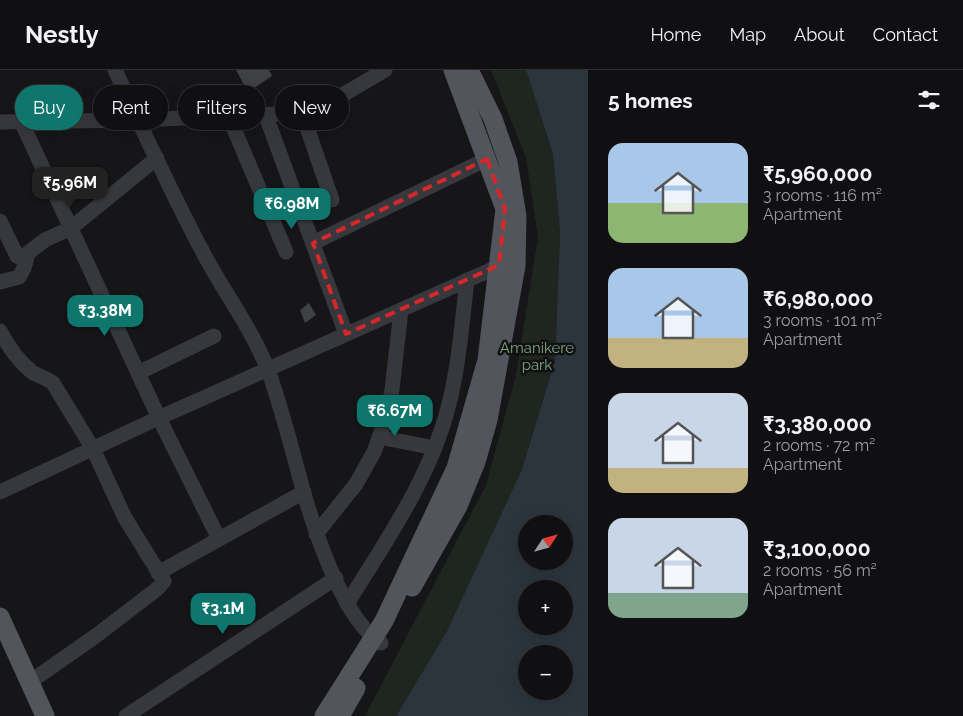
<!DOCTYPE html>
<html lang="en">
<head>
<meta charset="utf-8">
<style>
  :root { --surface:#101012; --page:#19191b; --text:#f1f3f6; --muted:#9c9d9f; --line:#303032; --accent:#0f766e }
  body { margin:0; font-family:Raleway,sans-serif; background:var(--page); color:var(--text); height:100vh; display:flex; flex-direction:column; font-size:19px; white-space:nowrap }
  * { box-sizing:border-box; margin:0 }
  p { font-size:16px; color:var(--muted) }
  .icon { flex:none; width:28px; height:28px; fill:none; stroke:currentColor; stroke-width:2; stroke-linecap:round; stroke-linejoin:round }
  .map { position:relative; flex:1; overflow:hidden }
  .details { display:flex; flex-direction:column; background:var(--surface); width:375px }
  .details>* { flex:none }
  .banner { position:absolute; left:15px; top:15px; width:475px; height:45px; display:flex; gap:10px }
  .needle { width:32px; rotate:54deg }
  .tools { position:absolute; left:518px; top:445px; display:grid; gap:10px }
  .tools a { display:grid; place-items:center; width:55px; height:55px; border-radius:50%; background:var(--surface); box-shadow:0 5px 20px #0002,0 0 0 1px var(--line); font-size:25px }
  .price { position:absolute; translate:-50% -42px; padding:0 11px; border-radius:10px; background:var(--accent); color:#fff; font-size:16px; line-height:32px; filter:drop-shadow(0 1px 2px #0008) }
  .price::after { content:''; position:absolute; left:50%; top:30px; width:15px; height:11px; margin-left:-8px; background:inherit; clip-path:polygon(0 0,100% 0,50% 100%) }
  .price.active { background:#222; color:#fff }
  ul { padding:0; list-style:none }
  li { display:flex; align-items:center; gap:15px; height:125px; padding:0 20px }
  li span { display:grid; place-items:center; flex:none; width:140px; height:100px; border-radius:15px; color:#555 }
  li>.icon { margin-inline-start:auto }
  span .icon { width:60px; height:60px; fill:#fffc; stroke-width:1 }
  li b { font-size:21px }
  h2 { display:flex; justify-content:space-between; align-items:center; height:60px; padding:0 20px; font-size:21px }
  .pill { padding:0 18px; border-radius:22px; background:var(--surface); box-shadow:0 5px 20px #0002,0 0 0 1px var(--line); font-size:18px; line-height:45px }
  .pill.active { background:var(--accent); color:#fff }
  header { display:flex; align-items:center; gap:30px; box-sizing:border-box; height:70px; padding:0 25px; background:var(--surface); border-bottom:1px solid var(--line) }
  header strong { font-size:24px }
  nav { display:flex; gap:28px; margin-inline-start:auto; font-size:18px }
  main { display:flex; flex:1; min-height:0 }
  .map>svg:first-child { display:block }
</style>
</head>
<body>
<header>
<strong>Nestly</strong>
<nav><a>Home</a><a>Map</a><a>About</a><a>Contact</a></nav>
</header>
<main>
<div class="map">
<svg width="588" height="646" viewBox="0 0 588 646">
  <rect width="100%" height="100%" fill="#161618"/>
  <!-- green -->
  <polygon fill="#1e261f" points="491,0 526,0 553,84 560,163 555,289 522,399 447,561 396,646 365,646 486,415 516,305 538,167 526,88"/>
  <!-- water -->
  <path fill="#2c353c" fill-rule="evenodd" d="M526,0H588V646H396L447,561L522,399L555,290L560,163L553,84ZM526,454H564V491H526ZM526,519H564V556H526ZM526,584H564V621H526Z"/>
  <!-- building -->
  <g fill="#404145">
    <polygon points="236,0 269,0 272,6 248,22"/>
    <polygon points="309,233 316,245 305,253 300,240"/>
  </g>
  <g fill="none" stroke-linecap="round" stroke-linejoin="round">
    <!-- minor -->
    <g stroke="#37383d" stroke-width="15">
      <path d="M115,0C144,63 173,127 206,188C226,225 253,261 268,300C282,339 292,380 303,420C315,462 344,551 381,573"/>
      <polyline points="302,43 332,130"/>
      <polyline points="266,46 346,264"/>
      <polyline points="229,47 286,182"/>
      <polyline points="21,51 159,348 219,469"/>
      <polyline points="0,52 138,50 302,43 322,37 385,0"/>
      <polyline points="0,151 17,186 26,191"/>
      <polyline points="313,173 487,89"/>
      <polyline points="0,212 19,207 24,198 28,183 45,170 71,158 157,88"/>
      <path d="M0,261C8,276 18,291 32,302C38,306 46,308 53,313L93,379L125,448L164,511L157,519L97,565L30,612"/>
      <polyline points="138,303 214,266"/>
      <polyline points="379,367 435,378"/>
      <polyline points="0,422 154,350 506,193"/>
      <polyline points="316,464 356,414 374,382 387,346 392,320 401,240"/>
      <polyline points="158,503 304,422"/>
      <path d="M347,534C386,471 429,410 448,338C459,296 462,252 467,210"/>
      <polyline points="126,646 336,508"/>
    </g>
    <!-- major -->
    <g stroke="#53555c" stroke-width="19">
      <polyline points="412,517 458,436 476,392 488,350 516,196 517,146 508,92 493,49 469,0"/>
      <polyline points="0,547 45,646"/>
      <polyline points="324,646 384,551 456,398 487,290 505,139 453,0"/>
      <polyline points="340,646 356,618"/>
    </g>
  </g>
  <!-- marked area -->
  <path fill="none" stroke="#d62828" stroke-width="4" stroke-dasharray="10 6" stroke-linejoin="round" d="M487,89L505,139L499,195L346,264L313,173Z"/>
  <g text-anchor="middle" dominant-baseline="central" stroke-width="5" stroke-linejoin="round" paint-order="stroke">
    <!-- park labels -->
    <g font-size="15" fill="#7fa381" stroke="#111113">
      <text x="537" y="278">Amanikere<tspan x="537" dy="17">park</tspan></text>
    </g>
  </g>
</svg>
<div class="tools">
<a><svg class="needle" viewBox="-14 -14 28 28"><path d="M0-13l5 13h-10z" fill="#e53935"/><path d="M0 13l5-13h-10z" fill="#9c9d9f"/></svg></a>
<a>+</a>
<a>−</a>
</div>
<b class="price active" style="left:70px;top:139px">₹5.96M</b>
<b class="price" style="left:292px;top:160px">₹6.98M</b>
<b class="price" style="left:105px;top:267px">₹3.38M</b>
<b class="price" style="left:395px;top:367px">₹6.67M</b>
<b class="price" style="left:223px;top:565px">₹3.1M</b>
<div class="banner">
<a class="pill active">Buy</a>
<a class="pill">Rent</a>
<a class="pill">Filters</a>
<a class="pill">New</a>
</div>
</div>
<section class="details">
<h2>5 homes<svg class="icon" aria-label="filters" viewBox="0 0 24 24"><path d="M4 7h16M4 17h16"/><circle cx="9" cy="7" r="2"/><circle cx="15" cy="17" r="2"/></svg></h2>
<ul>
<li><span style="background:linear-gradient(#a9c7e8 60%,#8fb573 0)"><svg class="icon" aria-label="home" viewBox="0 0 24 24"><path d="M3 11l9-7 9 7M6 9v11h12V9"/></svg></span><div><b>₹5,960,000</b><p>3 rooms · 116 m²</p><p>Apartment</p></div></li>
<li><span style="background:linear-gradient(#a9c7e8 70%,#c2b280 0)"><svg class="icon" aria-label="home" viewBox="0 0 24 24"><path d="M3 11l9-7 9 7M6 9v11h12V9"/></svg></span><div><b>₹6,980,000</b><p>3 rooms · 101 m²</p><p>Apartment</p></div></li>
<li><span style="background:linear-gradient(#c9d6e8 75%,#c2b280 0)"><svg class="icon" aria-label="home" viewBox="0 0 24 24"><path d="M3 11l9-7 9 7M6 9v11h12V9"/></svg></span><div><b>₹3,380,000</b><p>2 rooms · 72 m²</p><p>Apartment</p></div></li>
<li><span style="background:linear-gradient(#c9d6e8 75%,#7fa58c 0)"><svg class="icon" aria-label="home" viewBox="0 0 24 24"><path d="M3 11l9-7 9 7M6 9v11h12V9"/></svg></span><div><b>₹3,100,000</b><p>2 rooms · 56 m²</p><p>Apartment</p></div></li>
</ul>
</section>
</main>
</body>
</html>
